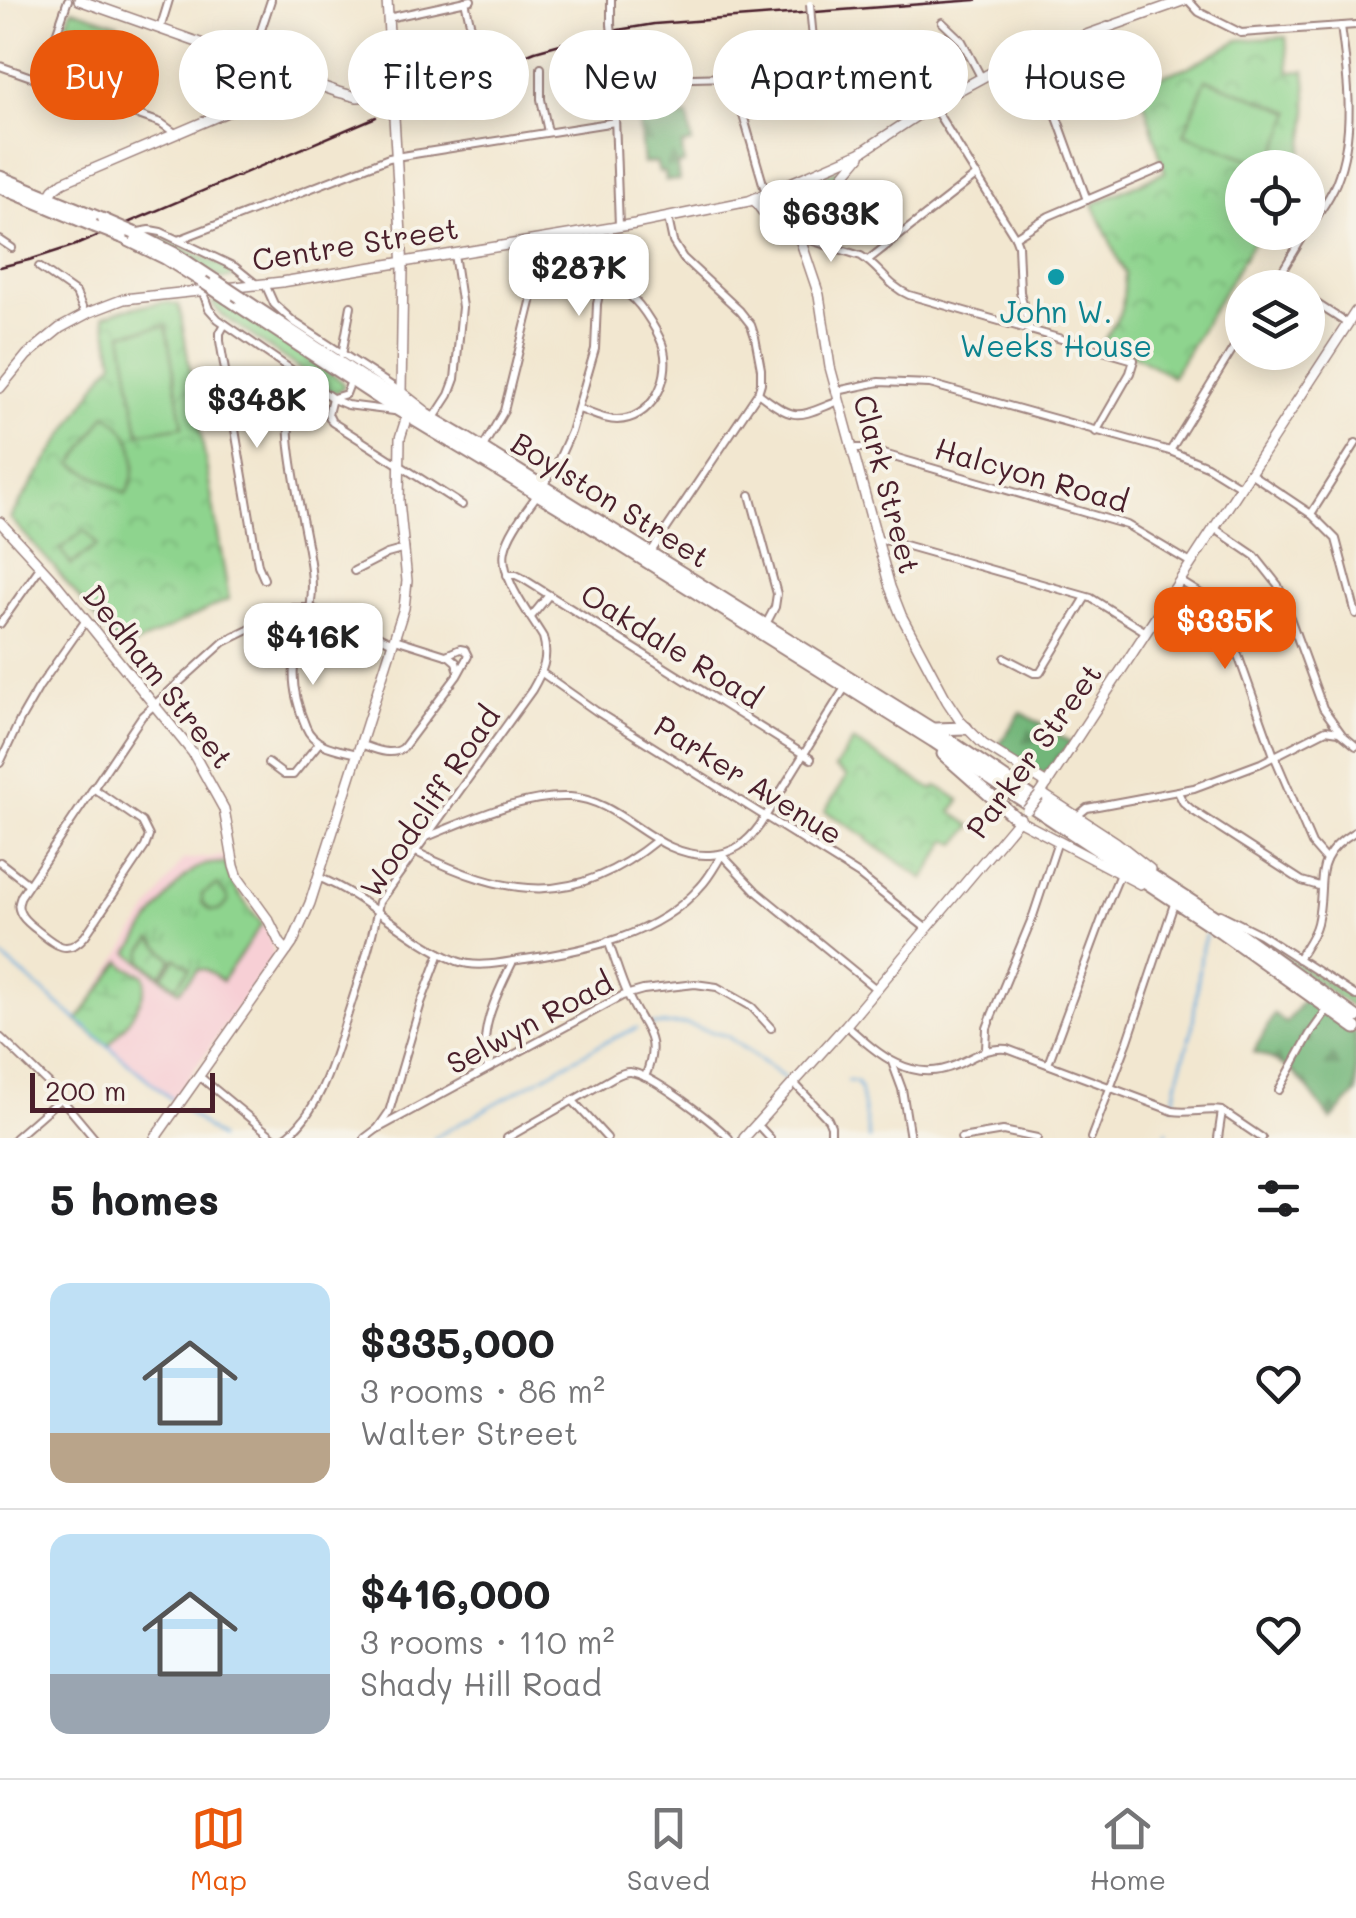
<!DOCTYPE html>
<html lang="en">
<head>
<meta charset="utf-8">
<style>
  :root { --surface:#fff; --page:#f2f2f2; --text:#202124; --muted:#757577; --line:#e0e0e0; --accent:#ea580c }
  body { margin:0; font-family:Mali,sans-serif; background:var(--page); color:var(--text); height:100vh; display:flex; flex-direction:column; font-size:38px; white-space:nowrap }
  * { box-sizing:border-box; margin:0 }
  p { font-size:32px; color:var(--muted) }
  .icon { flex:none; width:55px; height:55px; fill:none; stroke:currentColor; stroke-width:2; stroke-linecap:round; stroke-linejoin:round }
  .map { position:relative; height:1138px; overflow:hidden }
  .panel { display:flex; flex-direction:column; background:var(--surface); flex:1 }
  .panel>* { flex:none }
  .guide { position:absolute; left:30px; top:30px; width:1298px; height:90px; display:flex; gap:20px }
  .fabs { position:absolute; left:1225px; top:150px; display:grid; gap:20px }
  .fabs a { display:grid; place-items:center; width:100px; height:100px; border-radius:50%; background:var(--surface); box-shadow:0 5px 25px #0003; font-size:50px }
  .scale { position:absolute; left:30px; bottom:25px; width:185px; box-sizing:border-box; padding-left:10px; border:5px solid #4a1f2b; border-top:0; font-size:28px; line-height:35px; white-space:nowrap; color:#4a1f2b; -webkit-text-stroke:8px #f7f3e8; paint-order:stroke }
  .price { position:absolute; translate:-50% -85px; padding:0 22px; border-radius:20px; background:#fff; color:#222; font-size:32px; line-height:65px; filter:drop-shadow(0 2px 5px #0008) }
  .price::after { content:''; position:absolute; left:50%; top:60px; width:30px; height:22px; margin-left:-15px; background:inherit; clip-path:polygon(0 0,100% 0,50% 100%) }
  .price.on { background:var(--accent); color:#fff }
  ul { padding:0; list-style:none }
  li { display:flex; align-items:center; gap:30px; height:250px; padding:0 50px }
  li+li { border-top:2px solid var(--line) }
  li span { display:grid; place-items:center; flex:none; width:280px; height:200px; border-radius:20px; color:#555 }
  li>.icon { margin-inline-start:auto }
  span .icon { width:120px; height:120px; fill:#fffc; stroke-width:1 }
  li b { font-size:42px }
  h2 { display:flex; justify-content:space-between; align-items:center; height:120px; padding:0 50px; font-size:42px }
  .pill { padding:0 35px; border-radius:45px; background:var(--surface); box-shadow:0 5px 25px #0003; font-size:35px; line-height:90px }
  .pill.on { background:var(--accent); color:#fff }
  .tab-bar { display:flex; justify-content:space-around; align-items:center; height:140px; border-top:2px solid var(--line); background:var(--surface); font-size:28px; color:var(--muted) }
  .tab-bar a { display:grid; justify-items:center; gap:5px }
  .tab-bar .on { color:var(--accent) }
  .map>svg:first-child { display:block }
</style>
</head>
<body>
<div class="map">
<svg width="1356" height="1138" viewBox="0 0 1356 1138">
  <defs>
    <pattern id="grass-tufts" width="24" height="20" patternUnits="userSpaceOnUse" patternTransform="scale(2.5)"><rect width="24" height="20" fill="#8ed48e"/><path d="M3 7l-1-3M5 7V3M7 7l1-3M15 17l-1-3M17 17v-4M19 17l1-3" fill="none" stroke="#7cb67b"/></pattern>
    <pattern id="forest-firs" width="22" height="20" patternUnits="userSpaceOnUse" patternTransform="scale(2.5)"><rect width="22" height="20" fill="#72b679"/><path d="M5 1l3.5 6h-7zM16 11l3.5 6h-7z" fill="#609363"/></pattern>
    <pattern id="wetland-marsh" width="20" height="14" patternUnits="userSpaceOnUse" patternTransform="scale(2.5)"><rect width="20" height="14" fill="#8ed48e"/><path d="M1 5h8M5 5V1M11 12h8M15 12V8" fill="none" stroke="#7cb67b"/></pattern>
    <pattern id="park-crowns" width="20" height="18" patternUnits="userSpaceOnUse" patternTransform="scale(2.5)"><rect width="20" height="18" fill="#8ed48e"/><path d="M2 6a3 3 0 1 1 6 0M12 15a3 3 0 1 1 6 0" fill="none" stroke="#7cb67b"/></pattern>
  </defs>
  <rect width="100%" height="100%" fill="#f7f3e8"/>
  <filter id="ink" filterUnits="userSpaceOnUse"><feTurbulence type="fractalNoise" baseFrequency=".01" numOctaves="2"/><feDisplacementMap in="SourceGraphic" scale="20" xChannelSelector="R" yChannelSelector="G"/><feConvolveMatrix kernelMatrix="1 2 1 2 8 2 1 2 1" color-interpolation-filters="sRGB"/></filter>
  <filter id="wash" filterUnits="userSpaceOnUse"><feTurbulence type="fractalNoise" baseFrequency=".0048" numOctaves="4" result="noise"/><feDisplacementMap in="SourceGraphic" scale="40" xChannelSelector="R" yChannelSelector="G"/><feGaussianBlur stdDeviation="2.25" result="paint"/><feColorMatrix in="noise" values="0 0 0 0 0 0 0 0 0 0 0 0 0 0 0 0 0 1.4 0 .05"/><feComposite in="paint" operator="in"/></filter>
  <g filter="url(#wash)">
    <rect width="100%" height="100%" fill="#f2e7d0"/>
    <!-- built -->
    <polygon fill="#f7cfd5" points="225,856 228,873 234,888 268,932 274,955 172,1102 77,1021 182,860"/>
    <!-- grass -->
    <g fill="url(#grass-tufts)" stroke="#6c7a5c" stroke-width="2.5">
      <polygon points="836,171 840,172 835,180 794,227 778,219 769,209 774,198"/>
      <polygon points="151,233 231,270 233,277 223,279 151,236"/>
      <polygon points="218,298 340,380 344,386 338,392 333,392 222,315 212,304"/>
      <path d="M226,863C230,887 247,905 262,924L222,981L206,970L198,969L179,991L129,953C144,931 178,874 202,866C209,863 218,863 226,863Z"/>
      <polygon points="1255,936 1356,1000 1356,1010 1256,939"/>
    </g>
    <!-- forest -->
    <g fill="url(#forest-firs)" stroke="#5e6a52" stroke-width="2.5">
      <polygon points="688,116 692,143 682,145 684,164 677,165 679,180 666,181 665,172 659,172 656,162 643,164 639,124"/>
      <polygon points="1021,712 1071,743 1046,774 1036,773 997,748"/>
      <path d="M1305,998L1356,1034V1093L1331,1120C1303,1084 1300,1068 1254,1052L1274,1014L1286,1023Z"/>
    </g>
    <!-- wetland -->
    <path fill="url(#wetland-marsh)" stroke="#6c7a5c" stroke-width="2.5" d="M121,961L126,967L144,975C152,994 122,1030 109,1045L105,1044L77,1021Z"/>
    <!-- park -->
    <g fill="url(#park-crowns)" stroke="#6c7a5c" stroke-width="2.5">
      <polygon points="72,9 118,24 93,94 51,79 48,76"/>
      <path d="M1286,37L1289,72L1305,71C1309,105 1309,135 1297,167L1242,168V232L1259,233L1172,377L1134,355L1101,346L1122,310L1125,274L1093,204L1165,172L1142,95L1149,92L1145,82L1188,67L1239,40Z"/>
      <polygon points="166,302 179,305 229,599 122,651 53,566 10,518 105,372 114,362 104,316 124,309"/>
      <polygon points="853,741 933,790 937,786 960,800 951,812 972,826 957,844 948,840 924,879 867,840 868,838 825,811 847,776 835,768"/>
      <polygon points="152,939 172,959 161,975 142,961 143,950"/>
    </g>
    <!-- pitch -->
    <g fill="#8ed48e" stroke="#6c7a5c" stroke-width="2.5">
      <polygon points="1206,79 1292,112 1270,167 1184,134"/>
      <polygon points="166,326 183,426 139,433 122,333"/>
      <path d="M106,414C135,432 142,464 126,494L73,464Z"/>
      <polygon points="85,530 97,545 71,565 60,549"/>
      <polygon points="217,885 228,898 228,902 220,910 211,911 202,903 202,894"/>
      <polygon points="176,958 190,968 176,986 162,976"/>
    </g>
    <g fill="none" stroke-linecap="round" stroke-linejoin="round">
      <!-- stream -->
      <g stroke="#69abdd" stroke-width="2.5">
        <polyline points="0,955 171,1099"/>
        <polyline points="652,1025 685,1024 727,1036 787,1080"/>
        <polyline points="848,1081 856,1082 860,1088 869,1138"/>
        <polyline points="1173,1105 1180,1070 1192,1031 1202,947 1206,934"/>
        <polyline points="186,1111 219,1138"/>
        <polyline points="434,1138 603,1043 637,1028"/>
        <polyline points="1165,1138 1167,1131"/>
      </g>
    </g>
  </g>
  <g filter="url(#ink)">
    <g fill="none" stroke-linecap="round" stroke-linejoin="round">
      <defs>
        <g id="street">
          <polyline points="611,0 611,24"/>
          <polyline points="1188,0 1199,12 1241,33 1356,25"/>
          <polyline points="388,18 471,0"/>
          <polyline points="811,18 816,69"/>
          <polyline points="942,22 962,41 981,77"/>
          <polyline points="160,29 169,0"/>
          <polyline points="612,35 619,226"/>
          <polyline points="1034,54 1087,200"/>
          <polyline points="251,60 271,0"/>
          <polyline points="0,66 161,123 175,133"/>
          <polyline points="541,68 541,99 548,132"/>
          <polyline points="392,74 452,60 471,49 474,40 465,1"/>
          <polyline points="732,77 766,194"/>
          <polyline points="40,80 68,0"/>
          <polyline points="613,80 732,77 883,63 903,67 920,85 1015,237 1018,245 1020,292 1030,331"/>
          <path d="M1308,231C1317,215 1329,200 1336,183C1356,133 1348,78 1341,26"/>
          <polyline points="138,232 150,230 161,232 235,267 256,284"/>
          <polyline points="1015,237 1049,216 1162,168"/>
          <path d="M800,239L810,240L861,256C879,267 888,286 909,295L1134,360L1130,373L1096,432"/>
          <polyline points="0,240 12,248"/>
          <polyline points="178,240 389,158 615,122"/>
          <polyline points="868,260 977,175"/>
          <polyline points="39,267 76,293 85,314"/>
          <polyline points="1278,278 1292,288"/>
          <polyline points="265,284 274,304 294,322 401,392"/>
          <polyline points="1272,288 1306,232"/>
          <polyline points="202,290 209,309 218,319 335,400 347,405 394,411"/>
          <polyline points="1308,298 1348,324"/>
          <polyline points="225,324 220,333 220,341 258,565 264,579"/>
          <polyline points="342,355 351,306"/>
          <path d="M298,375C272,415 306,521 311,570C313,588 312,605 307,623C303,638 296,652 294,667C292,687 298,708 306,727C314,747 338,749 357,754"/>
          <polyline points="837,391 879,382 930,384 1170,451 1207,466 1241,487"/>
          <path d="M758,393C797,423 797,417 839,401"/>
          <polyline points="230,398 291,389"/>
          <polyline points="332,398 328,414 332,422 462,505"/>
          <polyline points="333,398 346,394 351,381"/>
          <path d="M579,409C591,413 603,420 617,420C651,419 671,381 664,350C661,336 642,305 630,296C622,289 612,287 601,284"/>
          <polyline points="434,418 449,395 455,379 462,307 454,254"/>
          <polyline points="483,447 504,411 531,302 533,278 526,241"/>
          <polyline points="852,448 863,448 1127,525 1191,563"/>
          <polyline points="1170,451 1242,334"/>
          <polyline points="1250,473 1311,514 1356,443"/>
          <polyline points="543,486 558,461 571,432 595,349 597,304 605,266 601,229"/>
          <polyline points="750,495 777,594 775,607 766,624"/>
          <polyline points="1311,514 1336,539 1356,614"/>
          <polyline points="1214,528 1255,556 1278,585 1323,708 1341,733"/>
          <polyline points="877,540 890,541 1091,598 1146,632"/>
          <polyline points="651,552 758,393 761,383 761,369 755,337 751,325 740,311 683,258 673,242 668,218"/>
          <polyline points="354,571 387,554 405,549"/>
          <polyline points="507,575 516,575 522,578 811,759"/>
          <polyline points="1180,581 1211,600 1223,613 1273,753 1312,844 1326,860"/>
          <polyline points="531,617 549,595"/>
          <polyline points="0,624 41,566"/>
          <polyline points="395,639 449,656 456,662 458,669"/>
          <polyline points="1005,658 1034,673 1040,673 1086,597"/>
          <polyline points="542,673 596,711 859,875 927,929"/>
          <path d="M360,744C375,749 390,757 403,748L457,676L468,656L465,650L460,649L446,655"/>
          <polyline points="0,763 20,720 39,687 86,620"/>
          <polyline points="268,763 284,775 293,775 319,743"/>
          <path d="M93,788L142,822L149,836L145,847L85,936C67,957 54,944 37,930C31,925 23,920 20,912C17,905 19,903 21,896L142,716L224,642L293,608H310L336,616L393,643"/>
          <polyline points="1178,792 1183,802 1192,810 1302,881 1319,886"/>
          <polyline points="1077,816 1087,808 1194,788 1261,763 1326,730 1339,732 1356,746"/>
          <path d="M429,836C472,819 522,795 570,797C623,800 654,858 710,855C733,854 747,843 760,825L846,686"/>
          <path d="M416,852C507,897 574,908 657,840"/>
          <polyline points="0,862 28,884"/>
          <path d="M318,877C368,897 407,940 457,961C478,969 503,962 525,959C587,950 657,936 700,887C709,878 715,866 722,855L756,891L876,989"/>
          <polyline points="1220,914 1260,934 1356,996"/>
          <path d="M608,941C615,959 620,978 628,995C643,1030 662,1036 645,1077"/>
          <path d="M1298,959C1305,947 1314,936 1317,923C1327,880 1309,859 1356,831"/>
          <path d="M846,1025C877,1053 911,1085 956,1065C974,1057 986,1047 1007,1049L1173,1111C1190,1114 1206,1108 1222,1111L1262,1138"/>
          <polyline points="0,1037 48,1083 94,1138"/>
          <polyline points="986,1049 987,1028 992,1015 1033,916 1058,841"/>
          <polyline points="892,1062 902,1089 910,1138"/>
          <polyline points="1048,1064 1107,905 1120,874"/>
          <path d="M488,1068C477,1030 497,995 513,961"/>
          <polyline points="199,1076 274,1138"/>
          <polyline points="794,1083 828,1119 831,1126 831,1138"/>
          <polyline points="1279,1090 1310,1034 1327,1010"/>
          <polyline points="574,1102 607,1138"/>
          <polyline points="757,1124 770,1138"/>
          <polyline points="378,1128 389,1112 421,1003 440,953"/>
          <polyline points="15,1138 61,1098"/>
          <path d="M284,1138C322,1112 336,1050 350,1007C361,972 373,938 379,902L532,690C543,671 549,658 543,637C530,615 499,577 505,550C509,531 526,511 537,495"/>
          <polyline points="365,1138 377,1129 622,996 643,990 695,984 717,987 752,1007 771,1028"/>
          <path d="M507,1138L614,1077C618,1075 625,1072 629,1072C650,1072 714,1123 729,1138"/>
          <polyline points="961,1138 1003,1131 1037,1138"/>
          <polyline points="1091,1138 1128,1041 1175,901"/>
          <polyline points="1218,1138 1222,1111"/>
        </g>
        <g id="secondary">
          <polyline points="79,0 338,92 357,97 392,95"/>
          <polyline points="387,0 403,268 401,392 424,410"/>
          <polyline points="860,156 811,215 803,228 800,239 819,295 830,367 890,587 901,615 947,701 961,722 983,744 1047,784"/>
          <polyline points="49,197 54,189 63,182 269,94 275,89 283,73"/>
          <path d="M754,199C763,215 782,232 800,239"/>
          <polyline points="0,388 27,355 60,328 90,312 124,299 282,282 635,224 749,201 860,153 939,101 998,69 1058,45 1185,0"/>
          <polyline points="0,522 54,581 193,753 224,809 234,866 238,878 269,921 280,943 287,951"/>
          <polyline points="1041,793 1116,842 1150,869"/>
          <polyline points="1039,796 1356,311"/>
          <polyline points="1018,820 1140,884"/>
          <polyline points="155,1138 292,944 310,903 404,608 407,581 399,501 400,438 407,416"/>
          <polyline points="744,1138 846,1025 1020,818"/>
        </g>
        <g id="highway">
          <polyline points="0,177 104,220"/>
          <polyline points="0,187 94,226"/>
          <polyline points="134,233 175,254 216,281"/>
          <polyline points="122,237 165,258 203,282"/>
          <polyline points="240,297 361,377 467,439 937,732 1066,820 1225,923 1356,1017"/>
          <polyline points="227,298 380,399 574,516 933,741 1221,932 1356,1028"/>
          <polyline points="935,729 966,728"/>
          <polyline points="943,754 1018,820"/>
        </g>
      </defs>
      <!-- street casing -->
      <use href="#street" stroke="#9e837e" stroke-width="10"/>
      <!-- secondary casing -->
      <use href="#secondary" stroke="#9e837e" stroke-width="12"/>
      <!-- highway casing -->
      <use href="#highway" stroke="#9e837e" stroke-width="15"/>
      <!-- street -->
      <use href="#street" stroke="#fff" stroke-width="6"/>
      <!-- secondary -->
      <use href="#secondary" stroke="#fff" stroke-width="9"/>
      <!-- highway -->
      <use href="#highway" stroke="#fff" stroke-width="11"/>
      <!-- tram -->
      <g stroke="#4a1f2b" stroke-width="2.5">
        <polyline points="402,105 535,51 600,33 654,24 976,0"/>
        <polyline points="0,267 29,260 76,245 376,117"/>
      </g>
      <defs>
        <g id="street-bridge">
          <polyline points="810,4 811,18"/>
          <polyline points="611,24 612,35"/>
        </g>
        <polyline id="secondary-bridge" points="1027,810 1039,796"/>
        <g id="highway-bridge">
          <polyline points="104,220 134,233"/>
          <polyline points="94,226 122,237"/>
          <polyline points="216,281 240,297"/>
          <polyline points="203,282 227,298"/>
        </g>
      </defs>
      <!-- street-bridge casing -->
      <use href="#street-bridge" stroke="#9e837e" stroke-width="10" stroke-linecap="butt"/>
      <!-- secondary-bridge casing -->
      <use href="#secondary-bridge" stroke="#9e837e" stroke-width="12" stroke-linecap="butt"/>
      <!-- highway-bridge casing -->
      <use href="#highway-bridge" stroke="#9e837e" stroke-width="15" stroke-linecap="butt"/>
      <!-- street-bridge -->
      <use href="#street-bridge" stroke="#fff" stroke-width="6"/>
      <!-- secondary-bridge -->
      <use href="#secondary-bridge" stroke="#fff" stroke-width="9"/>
      <!-- highway-bridge -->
      <use href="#highway-bridge" stroke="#fff" stroke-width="11"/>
    </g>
  </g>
  <!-- markers -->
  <circle fill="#0f9aa8" stroke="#f7f3e8" stroke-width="4" cx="1056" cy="277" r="10"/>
  <g text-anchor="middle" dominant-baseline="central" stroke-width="8" stroke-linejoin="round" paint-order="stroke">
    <!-- street labels -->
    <g font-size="30" fill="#4a1f2b" stroke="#f7f3e8">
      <text transform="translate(355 243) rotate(-9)">Centre Street</text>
      <text transform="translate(1032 474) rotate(16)">Halcyon Road</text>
      <text transform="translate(888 484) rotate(75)">Clark Street</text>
      <text transform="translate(611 499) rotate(32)">Boylston Street</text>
      <text transform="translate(672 645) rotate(32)">Oakdale Road</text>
      <text transform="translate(159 676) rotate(52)">Dedham Street</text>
      <text transform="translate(1033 750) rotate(-54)">Parker Street</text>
      <text transform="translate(749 779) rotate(32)">Parker Avenue</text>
      <text transform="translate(429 801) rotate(-56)">Woodcliff Road</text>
      <text transform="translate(529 1022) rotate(-28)">Selwyn Road</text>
    </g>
    <!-- culture labels -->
    <g font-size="30" fill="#0d838f" stroke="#f7f3e8">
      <text x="1056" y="311">John W.<tspan x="1056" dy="34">Weeks House</tspan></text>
    </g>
  </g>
</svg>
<div class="fabs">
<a><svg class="icon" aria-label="locate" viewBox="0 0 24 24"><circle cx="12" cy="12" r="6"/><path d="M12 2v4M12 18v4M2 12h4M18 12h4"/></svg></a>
<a><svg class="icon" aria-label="layers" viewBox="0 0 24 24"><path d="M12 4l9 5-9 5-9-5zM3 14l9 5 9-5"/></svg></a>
</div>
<div class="scale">200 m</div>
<b class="price" style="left:831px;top:265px">$633K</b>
<b class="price" style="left:579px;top:319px">$287K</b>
<b class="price" style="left:257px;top:451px">$348K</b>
<b class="price on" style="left:1225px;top:672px">$335K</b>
<b class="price" style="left:313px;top:688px">$416K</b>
<div class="guide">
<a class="pill on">Buy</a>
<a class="pill">Rent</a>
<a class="pill">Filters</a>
<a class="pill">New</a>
<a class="pill">Apartment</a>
<a class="pill">House</a>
</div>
</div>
<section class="panel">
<h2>5 homes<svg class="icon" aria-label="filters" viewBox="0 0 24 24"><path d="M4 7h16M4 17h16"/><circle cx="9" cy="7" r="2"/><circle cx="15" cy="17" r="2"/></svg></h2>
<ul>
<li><span style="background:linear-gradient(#bfe0f5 75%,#b9a48a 0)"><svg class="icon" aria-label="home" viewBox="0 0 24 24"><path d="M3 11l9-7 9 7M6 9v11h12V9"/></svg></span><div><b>$335,000</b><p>3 rooms · 86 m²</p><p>Walter Street</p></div><svg class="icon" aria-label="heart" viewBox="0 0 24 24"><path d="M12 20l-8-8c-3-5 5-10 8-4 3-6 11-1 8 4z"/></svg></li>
<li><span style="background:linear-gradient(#bfe0f5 70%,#9aa5b1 0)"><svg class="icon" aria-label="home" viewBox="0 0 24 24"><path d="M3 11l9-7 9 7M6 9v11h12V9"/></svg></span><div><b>$416,000</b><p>3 rooms · 110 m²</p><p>Shady Hill Road</p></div><svg class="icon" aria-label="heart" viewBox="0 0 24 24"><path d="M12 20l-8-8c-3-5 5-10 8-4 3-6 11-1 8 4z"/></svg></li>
</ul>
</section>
<nav class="tab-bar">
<a class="on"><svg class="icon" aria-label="map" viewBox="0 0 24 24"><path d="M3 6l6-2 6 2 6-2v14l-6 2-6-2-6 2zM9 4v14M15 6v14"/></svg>Map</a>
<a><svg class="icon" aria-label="saved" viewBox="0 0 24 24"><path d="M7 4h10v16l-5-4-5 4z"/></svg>Saved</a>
<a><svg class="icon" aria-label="home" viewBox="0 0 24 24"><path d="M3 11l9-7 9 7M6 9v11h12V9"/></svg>Home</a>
</nav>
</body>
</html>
